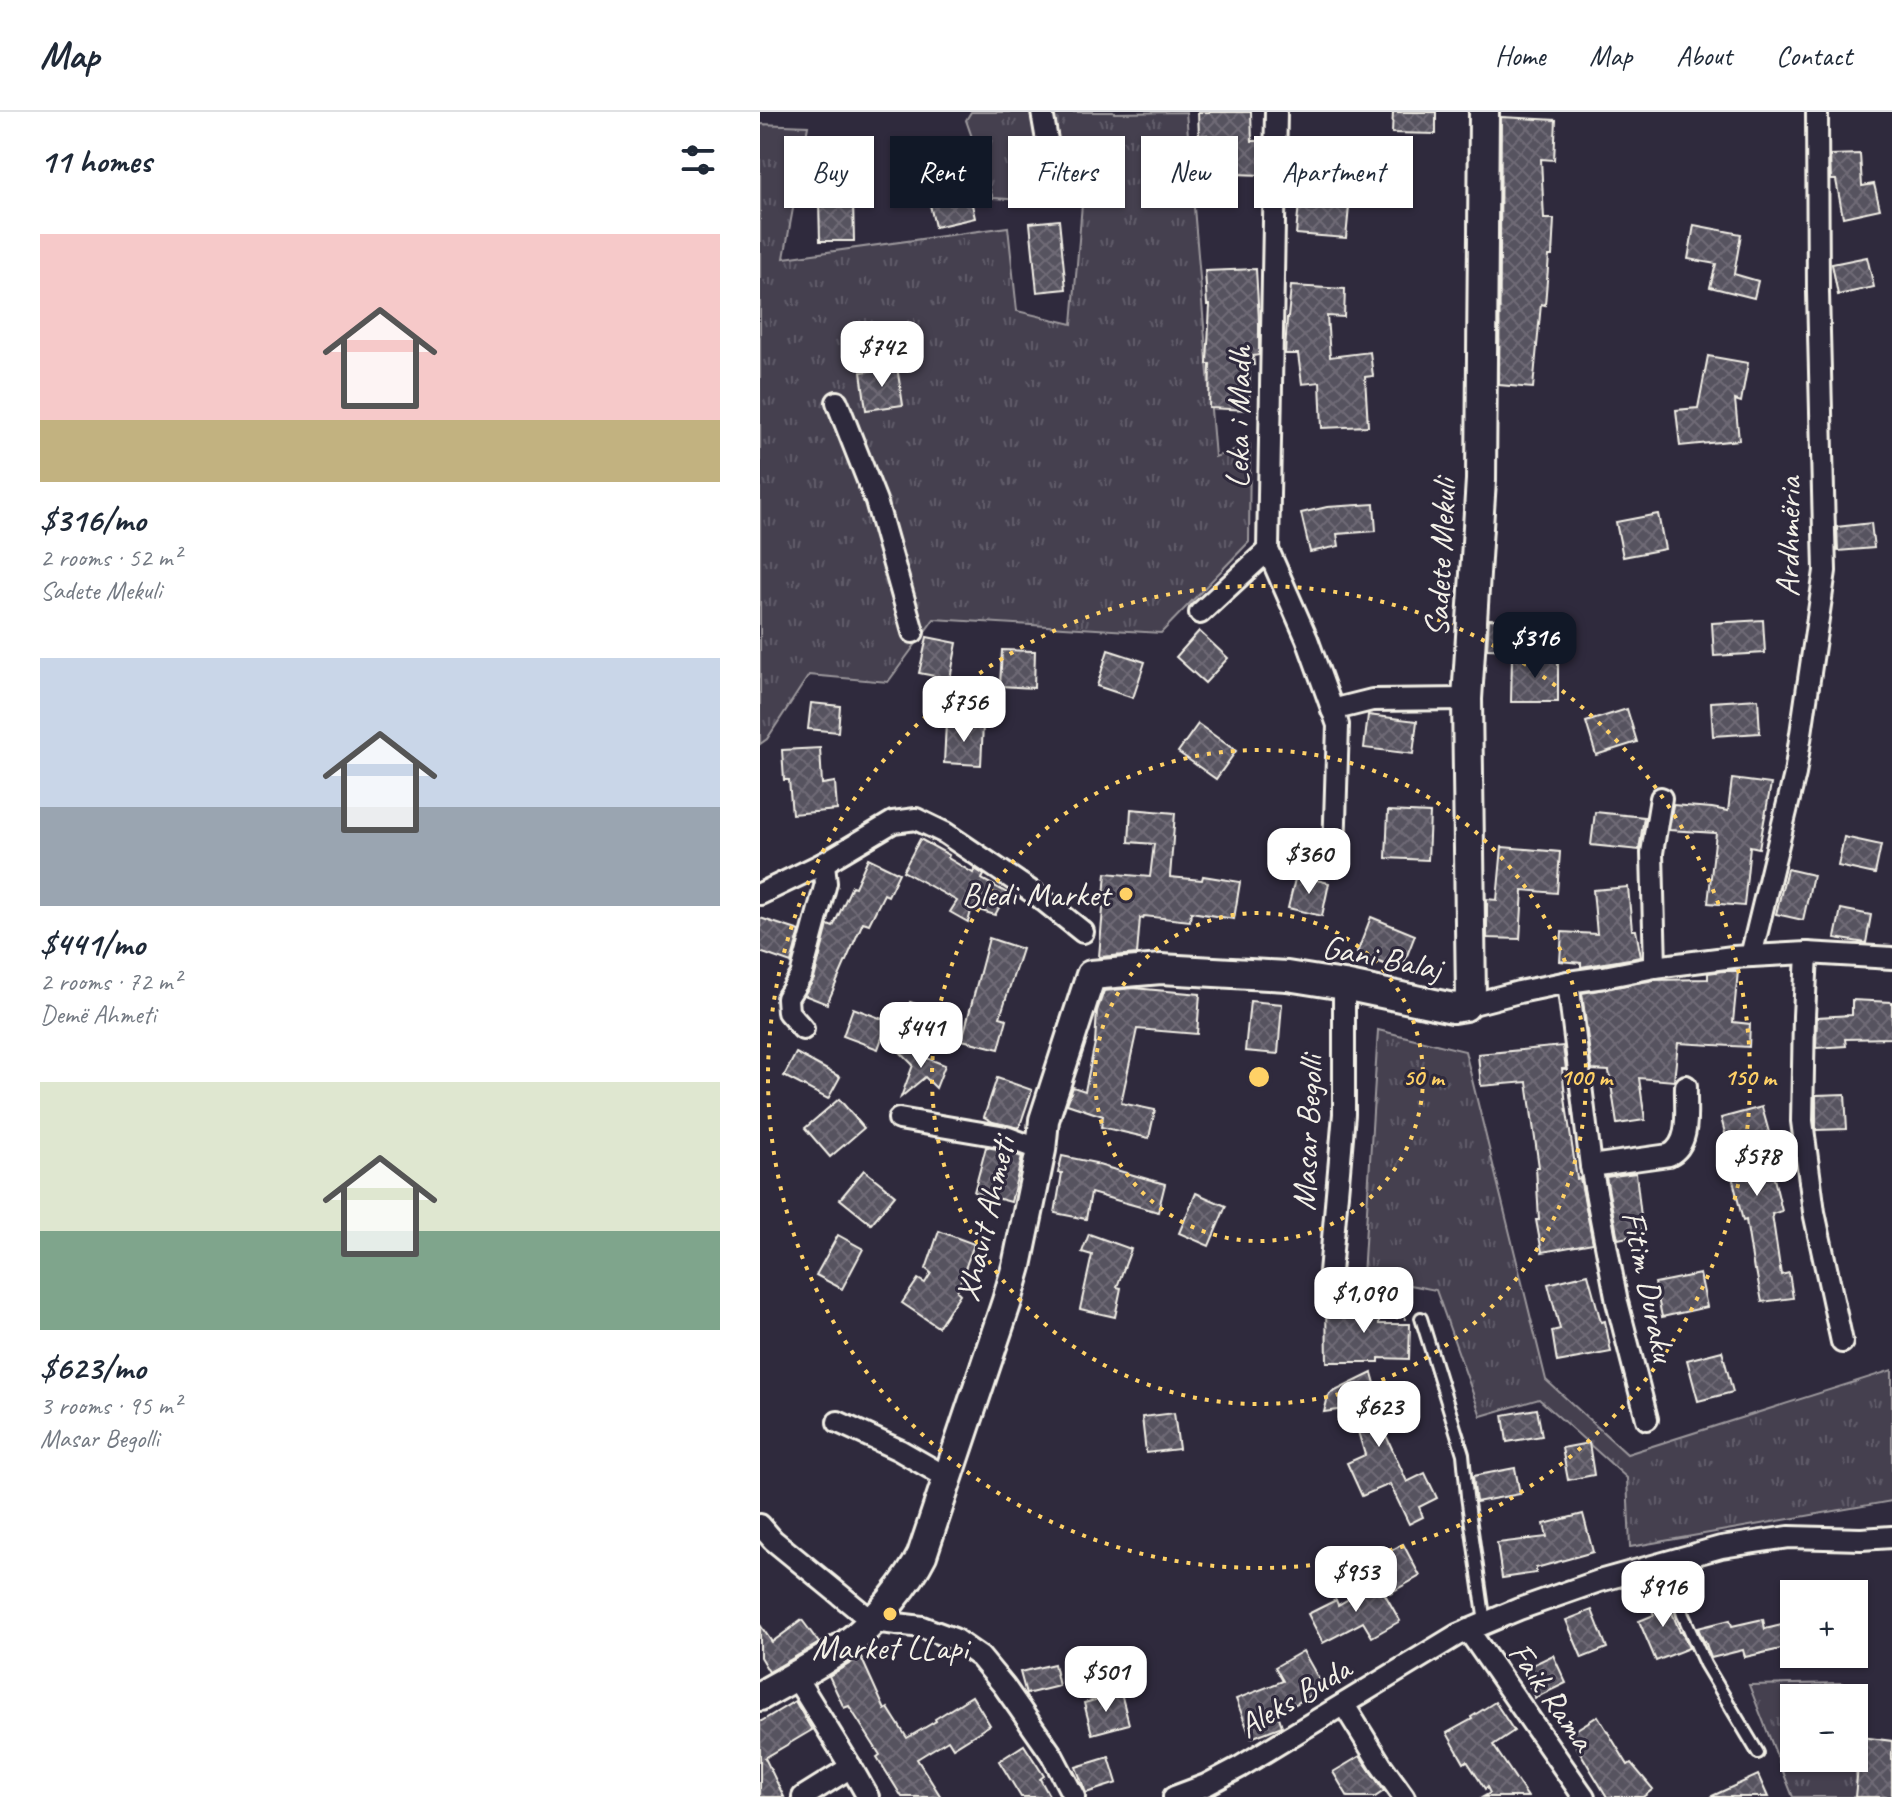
<!DOCTYPE html>
<html lang="en">
<head>
<meta charset="utf-8">
<style>
  :root { --surface:#fff; --page:#f6f6f7; --text:#1f2937; --muted:#747a83; --line:#e0e1e3; --accent:#111827 }
  body { margin:0; font-family:Caveat,sans-serif; background:var(--page); color:var(--text); height:100vh; display:flex; flex-direction:column; font-size:30px; white-space:nowrap }
  * { box-sizing:border-box; margin:0 }
  p { font-size:26px; color:var(--muted) }
  .icon { flex:none; width:44px; height:44px; fill:none; stroke:currentColor; stroke-width:2; stroke-linecap:round; stroke-linejoin:round }
  .map { position:relative; flex:1; overflow:hidden }
  .side { display:flex; flex-direction:column; background:var(--surface); width:760px }
  .side>* { flex:none }
  .hud { position:absolute; left:24px; top:24px; width:760px; height:72px; display:flex; gap:16px }
  .buttons { position:absolute; left:1020px; top:1468px; display:grid; gap:16px }
  .buttons a { display:grid; place-items:center; width:88px; height:88px; border-radius:0px; background:var(--surface); box-shadow:0 2px 6px #0004; font-size:40px }
  .price { position:absolute; translate:-50% -68px; padding:0 18px; border-radius:16px; background:#fff; color:#222; font-size:26px; line-height:52px; filter:drop-shadow(0 2px 4px #0008) }
  .price::after { content:''; position:absolute; left:50%; top:48px; width:24px; height:18px; margin-left:-12px; background:inherit; clip-path:polygon(0 0,100% 0,50% 100%) }
  .price.active { background:var(--accent); color:#fff }
  ul { padding:0; list-style:none }
  li { display:grid; align-content:center; gap:16px; height:424px; padding:0 40px }
  li span { display:grid; place-items:center; height:248px; border-radius:0px; color:#555 }
  li>.icon { margin-inline-start:auto }
  span .icon { width:144px; height:144px; fill:#fffc; stroke-width:1 }
  li b { font-size:34px }
  h2 { display:flex; justify-content:space-between; align-items:center; height:96px; padding:0 40px; font-size:34px }
  .pill { padding:0 28px; border-radius:0px; background:var(--surface); box-shadow:0 2px 6px #0004; font-size:28px; line-height:72px }
  .pill.active { background:var(--accent); color:#fff }
  header { display:flex; align-items:center; gap:48px; box-sizing:border-box; height:112px; padding:0 40px; background:var(--surface); border-bottom:2px solid var(--line) }
  header strong { font-size:38px }
  nav { display:flex; gap:44px; margin-inline-start:auto; font-size:28px }
  main { display:flex; flex:1; min-height:0 }
  .map>svg:first-child { display:block }
</style>
</head>
<body>
<header>
<strong>Map</strong>
<nav><a>Home</a><a>Map</a><a>About</a><a>Contact</a></nav>
</header>
<main>
<section class="side">
<h2>11 homes<svg class="icon" aria-label="filters" viewBox="0 0 24 24"><path d="M4 7h16M4 17h16"/><circle cx="9" cy="7" r="2"/><circle cx="15" cy="17" r="2"/></svg></h2>
<ul>
<li><span style="background:linear-gradient(#f6c9c9 75%,#c2b280 0)"><svg class="icon" aria-label="home" viewBox="0 0 24 24"><path d="M3 11l9-7 9 7M6 9v11h12V9"/></svg></span><div><b>$316/mo</b><p>2 rooms · 52 m²</p><p>Sadete Mekuli</p></div></li>
<li><span style="background:linear-gradient(#c9d6e8 60%,#9aa5b1 0)"><svg class="icon" aria-label="home" viewBox="0 0 24 24"><path d="M3 11l9-7 9 7M6 9v11h12V9"/></svg></span><div><b>$441/mo</b><p>2 rooms · 72 m²</p><p>Demë Ahmeti</p></div></li>
<li><span style="background:linear-gradient(#dfe7d0 60%,#7fa58c 0)"><svg class="icon" aria-label="home" viewBox="0 0 24 24"><path d="M3 11l9-7 9 7M6 9v11h12V9"/></svg></span><div><b>$623/mo</b><p>3 rooms · 95 m²</p><p>Masar Begolli</p></div></li>
</ul>
</section>
<div class="map">
<svg width="1132" height="1685" viewBox="0 0 1132 1685">
  <defs>
    <pattern id="grass-tufts" width="24" height="20" patternUnits="userSpaceOnUse" patternTransform="scale(2)"><rect width="24" height="20" fill="#454050"/><path d="M3 7l-1-3M5 7V3M7 7l1-3M15 17l-1-3M17 17v-4M19 17l1-3" fill="none" stroke="#605c69"/></pattern>
    <pattern id="building-cross-hatch" width="8" height="8" patternUnits="userSpaceOnUse" patternTransform="scale(2)"><rect width="8" height="8" fill="#56525f"/><path d="M0 0l8 8M0 8l8-8" fill="none" stroke="#6f6b76"/></pattern>
  </defs>
  <rect width="100%" height="100%" fill="#2f2a3d"/>
  <filter id="ink" filterUnits="userSpaceOnUse"><feTurbulence type="fractalNoise" baseFrequency=".0125" numOctaves="2"/><feDisplacementMap in="SourceGraphic" scale="16" xChannelSelector="R" yChannelSelector="G"/><feConvolveMatrix kernelMatrix="1 2 1 2 8 2 1 2 1" color-interpolation-filters="sRGB"/></filter>
  <g filter="url(#ink)">
    <!-- grass -->
    <g fill="url(#grass-tufts)" stroke="#9c989c" stroke-width="2">
      <polygon points="211,0 353,0 354,1 426,0 455,345 490,333 489,430 401,521 174,507 128,570 49,563 7,627 0,632 0,12 48,14 24,146 248,115 257,199 312,212 322,92 233,86 206,8"/>
      <polygon points="618,918 705,939 786,1268 867,1342 1132,1258 1132,1389 870,1435 867,1366 779,1287 721,1304 676,1178 603,1164"/>
      <polygon points="1083,1571 1085,1586 1034,1586 1034,1646 1094,1646 1099,1685 1033,1685 989,1573"/>
    </g>
    <!-- building -->
    <g fill="url(#building-cross-hatch)" stroke="#f4f1e8" stroke-width="2">
      <polygon points="438,0 491,0 492,29 502,29 502,63 446,61 447,23 439,24"/>
      <polygon points="633,0 676,0 676,22 632,21"/>
      <polygon points="741,5 796,8 794,48 781,47 784,107 794,107 792,144 789,144 785,193 781,192 773,276 739,273"/>
      <polygon points="541,30 606,34 604,74 591,74 586,126 536,122 541,70 538,70"/>
      <polygon points="1100,42 1102,74 1114,72 1120,97 1083,105 1076,68 1071,68 1070,43"/>
      <polygon points="206,66 215,106 175,115 166,75"/>
      <polygon points="59,89 93,89 94,129 60,129"/>
      <polygon points="299,108 306,177 277,180 270,111"/>
      <polygon points="934,113 981,122 974,162 998,169 994,186 950,175 956,152 928,147"/>
      <polygon points="1107,145 1114,175 1078,183 1072,152"/>
      <polygon points="496,157 499,209 499,243 493,244 494,253 490,253 489,298 449,296 450,252 447,252 450,193 447,193 445,159"/>
      <polygon points="531,174 585,177 584,205 567,204 570,245 610,240 613,264 605,265 608,314 562,316 560,270 542,272 538,242 525,242 527,206 528,206"/>
      <polygon points="948,244 988,251 981,290 975,288 979,328 920,334 916,298 938,296"/>
      <polygon points="137,255 143,293 106,298 101,260"/>
      <polygon points="614,392 616,419 577,422 579,434 550,440 541,401 567,395"/>
      <polygon points="898,402 905,437 863,445 856,410"/>
      <polygon points="1111,411 1114,436 1078,439 1077,415"/>
      <polygon points="729,507 761,508 760,538 727,537"/>
      <polygon points="1003,508 1005,541 954,544 952,511"/>
      <polygon points="439,519 468,546 445,571 416,545"/>
      <polygon points="167,525 197,531 190,567 159,561"/>
      <polygon points="242,538 275,539 274,576 240,574"/>
      <polygon points="348,538 385,550 373,586 337,574"/>
      <polygon points="752,545 798,545 798,590 751,590"/>
      <polygon points="998,587 1000,621 953,624 951,590"/>
      <polygon points="51,591 80,594 78,620 48,617"/>
      <polygon points="867,597 877,630 836,643 826,610"/>
      <polygon points="608,603 657,609 653,642 604,636"/>
      <polygon points="186,611 223,613 221,653 184,651"/>
      <polygon points="438,612 476,639 456,667 418,640"/>
      <polygon points="60,636 62,672 75,670 77,698 32,702 29,668 24,668 22,638"/>
      <polygon points="972,667 1011,672 999,736 990,734 984,794 948,791 956,721 909,718 913,693 952,696 968,699"/>
      <polygon points="371,697 415,701 410,765 442,768 443,764 480,770 474,807 431,800 430,809 384,804 383,807 380,806 377,842 339,845 346,761 390,765 394,732 369,730"/>
      <polygon points="628,699 670,701 668,748 626,746"/>
      <polygon points="835,700 884,705 879,738 831,733"/>
      <polygon points="1084,725 1121,733 1115,762 1078,754"/>
      <polygon points="160,727 189,743 188,746 213,761 215,757 224,763 222,767 247,781 235,803 212,796 208,810 190,800 197,789 143,759"/>
      <polygon points="742,735 800,740 797,781 763,778 760,827 727,826 727,787 737,788"/>
      <polygon points="108,746 139,761 128,784 124,782 109,812 103,810 67,892 44,883 54,867 68,813 73,815 92,774 95,775"/>
      <polygon points="1027,757 1053,763 1043,808 1016,802"/>
      <polygon points="536,763 569,771 562,804 528,796"/>
      <polygon points="868,775 872,818 876,818 881,845 821,855 821,851 800,849 802,820 837,822 833,778"/>
      <polygon points="1081,797 1111,803 1106,831 1075,826"/>
      <polygon points="611,805 655,823 641,859 597,841"/>
      <polygon points="0,806 40,819 31,851 0,840"/>
      <polygon points="229,826 262,837 240,905 247,907 239,937 202,928"/>
      <polygon points="963,859 978,859 973,910 990,912 989,935 918,931 914,969 879,966 885,1008 857,1012 849,959 832,958 822,881 894,868 948,867 948,861"/>
      <polygon points="373,876 440,882 437,922 377,917 361,991 395,998 389,1026 341,1015 343,1004 307,992 313,975 325,979 335,931 337,899 344,879"/>
      <polygon points="1092,888 1132,890 1132,926 1085,927 1086,934 1056,936 1057,905 1092,903"/>
      <polygon points="490,889 522,892 518,942 485,939"/>
      <polygon points="150,890 177,899 164,935 137,926"/>
      <polygon points="93,896 128,909 118,937 83,924"/>
      <polygon points="133,933 185,953 176,976 165,965 141,985 153,953"/>
      <polygon points="803,934 806,957 802,957 806,993 817,1067 820,1066 833,1131 782,1140 776,1108 779,1108 776,1055 779,1055 767,970 721,974 718,942"/>
      <polygon points="36,941 80,965 68,987 24,964"/>
      <polygon points="237,966 272,978 259,1016 233,1010 224,1005"/>
      <polygon points="1085,982 1087,1017 1056,1018 1056,983"/>
      <polygon points="79,987 104,1016 70,1045 45,1016"/>
      <polygon points="1002,995 1010,1024 1004,1026 1022,1099 1012,1102 1021,1163 1029,1161 1033,1186 1002,1190 996,1158 994,1158 986,1108 983,1109 969,1052 973,1051 961,1006"/>
      <polygon points="226,1035 243,1038 262,1045 251,1090 214,1080"/>
      <polygon points="302,1044 336,1051 335,1052 405,1072 398,1100 331,1081 326,1107 295,1101 302,1061 298,1061"/>
      <polygon points="104,1058 135,1083 111,1112 80,1087"/>
      <polygon points="876,1061 883,1122 858,1127 846,1065"/>
      <polygon points="436,1081 466,1094 449,1134 419,1121"/>
      <polygon points="179,1119 214,1132 197,1179 200,1182 178,1215 142,1191 158,1167 165,1171 171,1161 166,1157"/>
      <polygon points="329,1122 371,1137 357,1175 361,1176 355,1205 320,1197 332,1143 322,1140"/>
      <polygon points="78,1123 103,1137 82,1177 56,1163"/>
      <polygon points="828,1162 841,1210 845,1209 851,1240 797,1250 792,1219 800,1217 788,1172"/>
      <polygon points="940,1162 947,1195 902,1205 895,1171"/>
      <polygon points="566,1193 619,1193 619,1212 650,1212 649,1247 619,1246 619,1250 567,1250"/>
      <polygon points="962,1239 973,1280 938,1289 927,1248"/>
      <polygon points="612,1261 625,1306 619,1308 647,1370 665,1361 677,1386 659,1395 663,1405 649,1412 630,1372 602,1384 587,1351 605,1343 591,1296 564,1300 568,1285 571,1281"/>
      <polygon points="777,1297 782,1324 747,1330 743,1303"/>
      <polygon points="414,1301 419,1337 386,1341 382,1305"/>
      <polygon points="829,1331 834,1363 808,1368 802,1336"/>
      <polygon points="755,1356 760,1382 716,1390 713,1364"/>
      <polygon points="823,1402 833,1440 776,1456 776,1461 742,1466 737,1431 787,1425 784,1412"/>
      <polygon points="643,1432 660,1464 630,1481 612,1449"/>
      <polygon points="618,1470 640,1509 612,1525 603,1510 563,1531 548,1502 576,1488 578,1493"/>
      <polygon points="903,1479 920,1520 922,1520 929,1536 896,1549 879,1509 894,1503 887,1485"/>
      <polygon points="832,1498 847,1536 822,1546 806,1508"/>
      <polygon points="1003,1507 1005,1517 1034,1510 1034,1534 985,1545 983,1538 951,1546 945,1529 944,1530 938,1516 970,1508 972,1514"/>
      <polygon points="42,1508 59,1531 9,1560 0,1545 0,1513 12,1530"/>
      <polygon points="543,1539 564,1576 518,1602 522,1614 491,1626 476,1587 523,1569 515,1555"/>
      <polygon points="793,1543 806,1571 775,1586 762,1558"/>
      <polygon points="101,1545 125,1598 128,1596 147,1626 176,1609 175,1607 212,1584 230,1613 193,1636 188,1628 157,1647 181,1685 142,1685 117,1645 120,1643 89,1594 84,1596 69,1564"/>
      <polygon points="294,1552 299,1574 266,1582 260,1560"/>
      <polygon points="361,1581 369,1612 332,1622 324,1591"/>
      <polygon points="35,1589 52,1618 5,1646 24,1685 0,1685 0,1610"/>
      <polygon points="735,1590 754,1619 733,1633 768,1685 723,1685 730,1681 727,1675 725,1677 707,1649 704,1651 687,1621 712,1607 711,1605"/>
      <polygon points="838,1604 868,1653 871,1651 893,1677 883,1685 847,1685 809,1622"/>
      <polygon points="1101,1625 1132,1629 1132,1685 1095,1685"/>
      <polygon points="264,1633 284,1664 280,1667 290,1685 261,1685 239,1649"/>
      <polygon points="600,1644 624,1679 615,1685 588,1685 573,1660"/>
      <polygon points="349,1645 357,1671 326,1681 316,1655"/>
      <polygon points="998,1663 1008,1685 950,1685"/>
    </g>
    <g fill="none" stroke-linecap="round" stroke-linejoin="round">
      <defs>
        <g id="lane">
          <polyline points="661,1206 703,1342 707,1384 725,1511"/>
          <polyline points="907,1450 923,1503 945,1552 998,1641"/>
        </g>
        <g id="street">
          <polyline points="282,0 294,68"/>
          <polyline points="516,0 508,438 547,527 578,613 574,741"/>
          <polyline points="77,290 116,389 153,520"/>
          <polyline points="440,501 508,438"/>
          <polyline points="572,598 612,588 707,587"/>
          <polyline points="0,782 64,751 133,710 156,707 185,721 278,784 323,820"/>
          <polyline points="1047,841 1044,904 1042,1009 1054,1100 1082,1230"/>
          <polyline points="991,844 1035,662 1065,459 1058,180 1057,0"/>
          <polyline points="895,855 892,741 901,686"/>
          <polyline points="808,870 831,1054 857,1190 887,1307"/>
          <polyline points="705,894 759,880 808,870 844,865 895,855 973,845 1047,841 1132,846"/>
          <polyline points="43,917 28,900 27,886 41,864 66,771 64,751"/>
          <polyline points="139,1007 246,1025 281,1038"/>
          <path d="M831,1054L909,1043C932,1032 925,996 926,974"/>
          <polyline points="569,1172 584,1002 584,873"/>
          <polyline points="78,1310 139,1338 188,1366"/>
          <polyline points="0,1413 13,1428 112,1509 162,1515 194,1527 220,1545 244,1574 292,1643 314,1685"/>
          <polyline points="708,1518 824,1685"/>
          <polyline points="35,1564 91,1655 108,1685"/>
          <polyline points="584,1593 621,1653 644,1685"/>
          <polyline points="43,1685 91,1655"/>
          <polyline points="414,1685 446,1673 480,1655 697,1523 759,1497 839,1469 961,1435 1029,1425 1101,1427 1132,1425"/>
        </g>
        <path id="secondary" d="M0,1584C31,1566 68,1548 96,1525C119,1505 148,1471 162,1443L247,1189L257,1154L281,1038L284,1008L331,863L401,857L527,864L584,873L693,896L705,894L711,886L707,587L721,368L724,0"/>
      </defs>
      <!-- lane casing -->
      <use href="#lane" stroke="#f4f1e8" stroke-width="16"/>
      <!-- street casing -->
      <use href="#street" stroke="#f4f1e8" stroke-width="26"/>
      <!-- secondary casing -->
      <use href="#secondary" stroke="#f4f1e8" stroke-width="34"/>
      <!-- path -->
      <g stroke="#f4f1e8" stroke-width="4" stroke-dasharray="2 6" stroke-linecap="butt">
        <polyline points="584,1183 626,1185 625,1204 647,1206"/>
        <polyline points="593,1193 594,1183"/>
      </g>
      <!-- lane -->
      <use href="#lane" stroke="#2f2a3d" stroke-width="10"/>
      <!-- street -->
      <use href="#street" stroke="#2f2a3d" stroke-width="20"/>
      <!-- secondary -->
      <use href="#secondary" stroke="#2f2a3d" stroke-width="28"/>
    </g>
  </g>
  <!-- distance rings -->
  <g fill="none" stroke="#ffd166" stroke-width="4" stroke-dasharray="4 8">
    <circle cx="499" cy="965" r="164"/>
    <circle cx="499" cy="965" r="327"/>
    <circle cx="499" cy="965" r="491"/>
  </g>
  <!-- markers -->
  <g fill="#ffd166" stroke="#2f2a3d" stroke-width="3">
    <circle cx="366" cy="782" r="8"/>
    <circle cx="130" cy="1502" r="8"/>
  </g>
  <g text-anchor="middle" dominant-baseline="central" stroke-width="6" stroke-linejoin="round" paint-order="stroke">
    <!-- street labels -->
    <g font-size="34" fill="#f4f1e8" stroke="#2f2a3d">
      <text transform="translate(478 305) rotate(-89)">Leka i Madh</text>
      <text transform="translate(1028 425) rotate(-89)">Ardhmëria</text>
      <text transform="translate(680 446) rotate(-87)">Sadete Mekuli</text>
      <text transform="translate(622 845) rotate(11)">Gani Balaj</text>
      <text transform="translate(547 1021) rotate(-87)">Masar Begolli</text>
      <text transform="translate(225 1107) rotate(-77)">Xhavit Ahmeti</text>
      <text transform="translate(889 1174) rotate(78)">Fitim Duraku</text>
      <text transform="translate(792 1584) rotate(55)">Faik Rama</text>
      <text transform="translate(534 1585) rotate(-31)">Aleks Buda</text>
    </g>
    <!-- poi labels -->
    <g font-size="34" fill="#f4f1e8" stroke="#2f2a3d" text-anchor="end">
      <text x="350" y="782">Bledi Market</text>
      <text x="130" y="1535" text-anchor="middle">Market LLapi</text>
    </g>
  </g>
  <circle cx="499" cy="965" r="12" fill="#ffd166" stroke="#2f2a3d" stroke-width="4"/>
  <g font-size="24" text-anchor="middle" font-weight="bold" fill="#ffd166" stroke="#2f2a3d" stroke-width="6" stroke-linejoin="round" paint-order="stroke">
    <text x="663" y="973">50 m</text>
    <text x="826" y="973">100 m</text>
    <text x="990" y="973">150 m</text>
  </g>
</svg>
<div class="buttons">
<a>+</a>
<a>−</a>
</div>
<b class="price" style="left:122px;top:277px">$742</b>
<b class="price active" style="left:775px;top:568px">$316</b>
<b class="price" style="left:204px;top:632px">$756</b>
<b class="price" style="left:549px;top:784px">$360</b>
<b class="price" style="left:161px;top:958px">$441</b>
<b class="price" style="left:997px;top:1086px">$578</b>
<b class="price" style="left:604px;top:1223px">$1,090</b>
<b class="price" style="left:619px;top:1337px">$623</b>
<b class="price" style="left:596px;top:1502px">$953</b>
<b class="price" style="left:903px;top:1517px">$916</b>
<b class="price" style="left:346px;top:1602px">$501</b>
<div class="hud">
<a class="pill">Buy</a>
<a class="pill active">Rent</a>
<a class="pill">Filters</a>
<a class="pill">New</a>
<a class="pill">Apartment</a>
</div>
</div>
</main>
</body>
</html>
